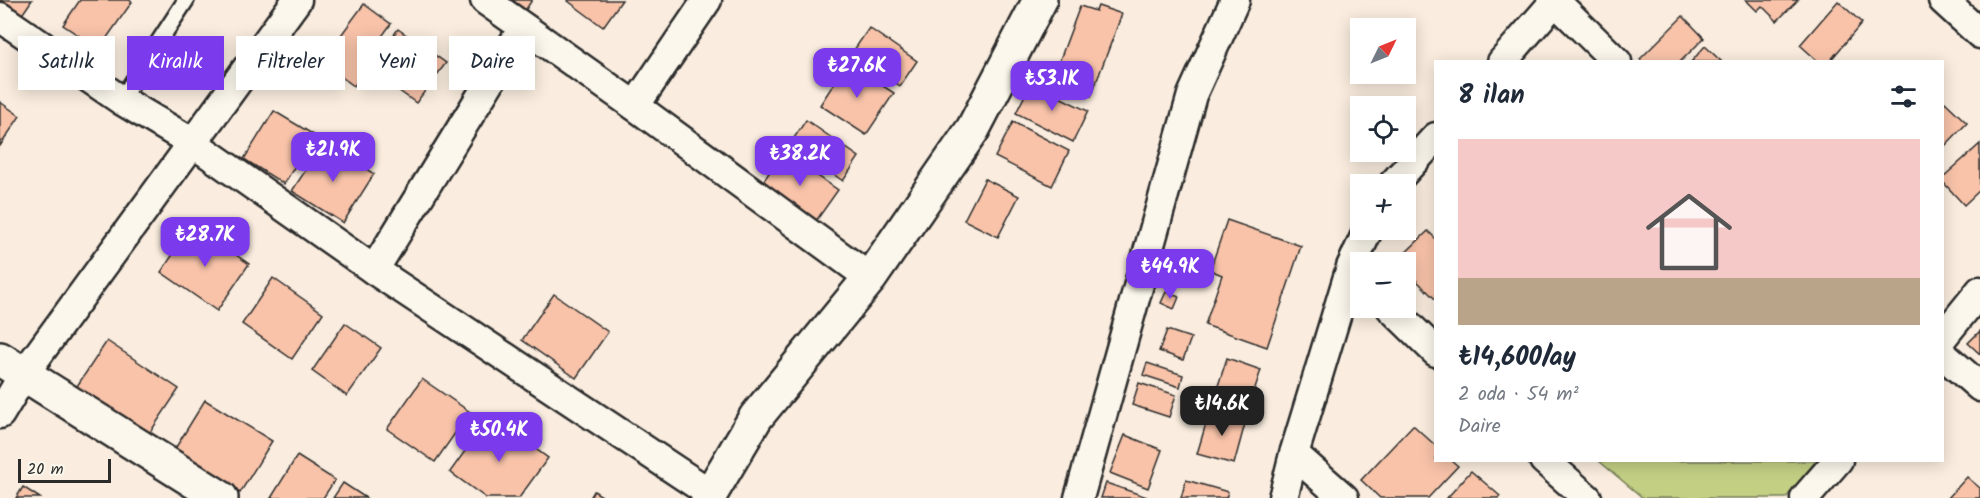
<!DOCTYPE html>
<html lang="tr">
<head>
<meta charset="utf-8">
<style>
  :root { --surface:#fff; --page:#f6f6f7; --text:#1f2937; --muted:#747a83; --line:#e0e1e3; --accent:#7c3aed }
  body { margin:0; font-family:Kalam,sans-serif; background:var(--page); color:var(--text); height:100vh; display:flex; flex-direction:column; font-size:22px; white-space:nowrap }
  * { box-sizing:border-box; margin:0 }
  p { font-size:20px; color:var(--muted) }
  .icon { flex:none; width:33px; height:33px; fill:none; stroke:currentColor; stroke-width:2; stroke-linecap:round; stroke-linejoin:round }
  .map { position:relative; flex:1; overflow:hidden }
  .details { position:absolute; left:1434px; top:60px; width:510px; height:402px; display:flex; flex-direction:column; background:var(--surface); border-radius:0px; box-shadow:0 3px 15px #0003 }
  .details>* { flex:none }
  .hud { position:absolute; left:18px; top:36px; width:570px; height:54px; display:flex; gap:12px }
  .needle { width:39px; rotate:47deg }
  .tools { position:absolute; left:1350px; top:18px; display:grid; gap:12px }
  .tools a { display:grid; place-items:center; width:66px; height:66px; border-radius:0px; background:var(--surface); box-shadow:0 3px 15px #0003; font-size:30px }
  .scale { position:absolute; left:18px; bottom:15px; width:93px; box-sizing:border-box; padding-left:6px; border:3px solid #2b2b2b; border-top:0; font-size:16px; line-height:21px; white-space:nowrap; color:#2b2b2b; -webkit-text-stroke:4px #fbf7ec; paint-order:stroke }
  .price { position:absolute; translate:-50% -51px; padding:0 14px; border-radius:12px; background:var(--accent); color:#fff; font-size:20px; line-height:39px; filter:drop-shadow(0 2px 3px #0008) }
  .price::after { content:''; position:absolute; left:50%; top:36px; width:18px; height:14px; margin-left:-9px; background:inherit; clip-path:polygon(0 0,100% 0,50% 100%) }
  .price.current { background:#222; color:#fff }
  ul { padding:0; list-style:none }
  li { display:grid; align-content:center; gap:12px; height:318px; padding:0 24px }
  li+li { border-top:2px solid var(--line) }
  li span { display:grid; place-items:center; height:186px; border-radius:0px; color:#555 }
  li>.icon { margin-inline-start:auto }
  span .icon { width:108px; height:108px; fill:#fffc; stroke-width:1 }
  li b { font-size:26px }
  h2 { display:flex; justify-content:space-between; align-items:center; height:72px; padding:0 24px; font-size:26px }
  .chip { padding:0 21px; border-radius:0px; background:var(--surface); box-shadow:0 3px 15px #0003; font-size:21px; line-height:54px }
  .chip.current { background:var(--accent); color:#fff }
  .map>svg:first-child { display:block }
</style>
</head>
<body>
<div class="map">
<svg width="1980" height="498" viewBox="0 0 1980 498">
  <rect width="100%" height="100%" fill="#faeddf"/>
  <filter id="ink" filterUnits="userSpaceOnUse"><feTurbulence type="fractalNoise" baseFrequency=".0167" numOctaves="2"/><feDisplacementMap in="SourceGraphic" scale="12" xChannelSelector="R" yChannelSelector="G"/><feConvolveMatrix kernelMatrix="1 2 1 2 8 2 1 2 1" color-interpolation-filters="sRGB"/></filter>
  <g filter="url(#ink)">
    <!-- green -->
    <polygon fill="#c3d084" stroke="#777e58" stroke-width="1.5" points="1599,461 1816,461 1786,498 1643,498"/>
    <!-- building -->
    <g fill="#f8c3a9" stroke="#2b2b2b" stroke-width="1.5">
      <polygon points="0,0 32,0 19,19 0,7"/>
      <polygon points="80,0 129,0 132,2 99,49 63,25"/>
      <polygon points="494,0 532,0 521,17"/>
      <polygon points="569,0 622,0 603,27 568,1"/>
      <polygon points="1746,0 1798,0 1777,21 1762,6 1757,11"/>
      <polygon points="1838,1 1862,23 1829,62 1819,62 1800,45"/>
      <polygon points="364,4 391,24 359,68 364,72 354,86 321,62"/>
      <polygon points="1080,6 1096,11 1098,6 1122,14 1091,96 1052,81"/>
      <polygon points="1683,16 1704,38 1680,62 1642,62 1640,59"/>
      <polygon points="869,28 917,61 900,86 852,53"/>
      <polygon points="398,29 446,63 416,103 369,69"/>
      <polygon points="1705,46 1722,62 1691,62"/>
      <polygon points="847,63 894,93 866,135 820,105"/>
      <polygon points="1031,83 1088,111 1073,142 1016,113"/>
      <polygon points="0,102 20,116 0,146"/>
      <polygon points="1945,102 1967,123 1942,149 1942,105"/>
      <polygon points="274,111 314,135 284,184 244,159"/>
      <polygon points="806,120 859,157 843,181 790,144"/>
      <polygon points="1013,122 1069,151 1052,186 995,157"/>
      <polygon points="324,142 374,174 343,223 292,191"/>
      <polygon points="1980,144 1980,190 1964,205 1942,181 1942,178"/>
      <polygon points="783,152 838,190 816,221 762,183"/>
      <polygon points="985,179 1019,196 998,237 964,220"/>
      <polygon points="1227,220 1301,246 1267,347 1205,325 1222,275 1210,270"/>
      <polygon points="193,225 249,264 217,311 161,272"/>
      <polygon points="1428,231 1436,239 1436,300 1406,270 1406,262 1397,261"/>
      <polygon points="273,278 323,313 292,359 242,324"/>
      <polygon points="1166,292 1179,297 1174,309 1161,303"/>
      <polygon points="554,294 608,332 576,378 522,340"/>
      <polygon points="345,323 381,348 347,396 312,371"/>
      <polygon points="1167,330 1191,338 1183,360 1159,351"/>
      <polygon points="1980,331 1980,354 1968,343"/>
      <polygon points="107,341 179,389 145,440 73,392"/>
      <polygon points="1227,358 1261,370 1250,403 1216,392"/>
      <polygon points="1147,363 1183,375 1180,387 1143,375"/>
      <polygon points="422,379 470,412 435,462 387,429"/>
      <polygon points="1139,383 1176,395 1169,417 1132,405"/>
      <polygon points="205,400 272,441 240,493 173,452"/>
      <polygon points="1210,410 1246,420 1234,464 1197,454"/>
      <polygon points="490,416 548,458 519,498 486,498 450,472"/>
      <polygon points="1413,425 1436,446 1436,460 1451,460 1458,466 1428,498 1380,498 1361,480"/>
      <polygon points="1125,435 1162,450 1148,488 1110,473"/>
      <polygon points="297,456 335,480 323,498 271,498"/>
      <polygon points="1471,471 1500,496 1498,498 1447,498"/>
      <polygon points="1967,477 1980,488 1980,498 1948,498"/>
      <polygon points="1186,480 1228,492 1226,498 1181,498"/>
      <polygon points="343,483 366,498 333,498"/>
      <polygon points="1106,483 1147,497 1147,498 1101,498"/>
      <polygon points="23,487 40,498 16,498"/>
      <polygon points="594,491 605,498 590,498"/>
    </g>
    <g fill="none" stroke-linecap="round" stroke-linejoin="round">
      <defs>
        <polyline id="service" points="121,100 186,0"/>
        <g id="minor">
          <polyline points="485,0 635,106 870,278"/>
          <polyline points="1554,0 1617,62"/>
          <polyline points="1943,0 1980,34"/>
          <polyline points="0,17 121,100 193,143 374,270 711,494"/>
          <polyline points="1502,62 1556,0"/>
          <polyline points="635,106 707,0"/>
          <polyline points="1393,184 1436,137"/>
          <polyline points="374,270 523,28"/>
          <polyline points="1391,308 1436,352"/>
          <polyline points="1942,338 1980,291"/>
          <polyline points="1942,354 1980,387"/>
          <polyline points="0,414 24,374 297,0"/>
          <polyline points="1294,454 1344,498"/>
          <polyline points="1544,460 1587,498"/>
          <polyline points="1079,498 1192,95 1235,0"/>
          <polyline points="1283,498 1294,454 1351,267 1368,230"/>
          <polyline points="1805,498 1838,460"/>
        </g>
        <g id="tertiary">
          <polyline points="0,359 221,498"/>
          <polyline points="708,498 756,417 870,278 973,129 1040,0"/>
        </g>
      </defs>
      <!-- service casing -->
      <use href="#service" stroke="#2b2b2b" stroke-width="20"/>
      <!-- minor casing -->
      <use href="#minor" stroke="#2b2b2b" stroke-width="33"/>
      <!-- tertiary casing -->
      <use href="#tertiary" stroke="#2b2b2b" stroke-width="38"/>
      <!-- service -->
      <use href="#service" stroke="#fbf7ec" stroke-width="15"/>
      <!-- minor -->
      <use href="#minor" stroke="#fbf7ec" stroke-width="28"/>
      <!-- tertiary -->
      <use href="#tertiary" stroke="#fbf7ec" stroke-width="33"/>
    </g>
  </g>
</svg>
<div class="tools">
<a><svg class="needle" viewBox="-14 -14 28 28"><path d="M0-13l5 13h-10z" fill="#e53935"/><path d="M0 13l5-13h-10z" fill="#747a83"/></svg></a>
<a><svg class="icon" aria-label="locate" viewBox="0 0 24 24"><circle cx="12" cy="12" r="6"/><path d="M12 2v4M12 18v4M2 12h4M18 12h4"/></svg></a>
<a>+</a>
<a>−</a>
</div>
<div class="scale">20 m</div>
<b class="price" style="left:857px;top:99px">₺27.6K</b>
<b class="price" style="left:1052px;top:112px">₺53.1K</b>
<b class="price" style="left:333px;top:183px">₺21.9K</b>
<b class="price" style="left:800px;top:187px">₺38.2K</b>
<b class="price" style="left:205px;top:268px">₺28.7K</b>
<b class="price" style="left:1170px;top:300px">₺44.9K</b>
<b class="price current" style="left:1222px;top:437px">₺14.6K</b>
<b class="price" style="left:499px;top:463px">₺50.4K</b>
<div class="hud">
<a class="chip">Satılık</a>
<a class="chip current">Kiralık</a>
<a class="chip">Filtreler</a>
<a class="chip">Yeni</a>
<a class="chip">Daire</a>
</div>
<section class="details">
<h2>8 ilan<svg class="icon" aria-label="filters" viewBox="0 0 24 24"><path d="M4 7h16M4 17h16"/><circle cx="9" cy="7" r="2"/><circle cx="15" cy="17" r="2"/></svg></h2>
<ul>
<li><span style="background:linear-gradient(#f6c9c9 75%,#b9a48a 0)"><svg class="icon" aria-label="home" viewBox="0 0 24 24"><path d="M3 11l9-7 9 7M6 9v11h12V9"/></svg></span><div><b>₺14,600/ay</b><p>2 oda · 54 m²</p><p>Daire</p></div></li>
</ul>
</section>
</div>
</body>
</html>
